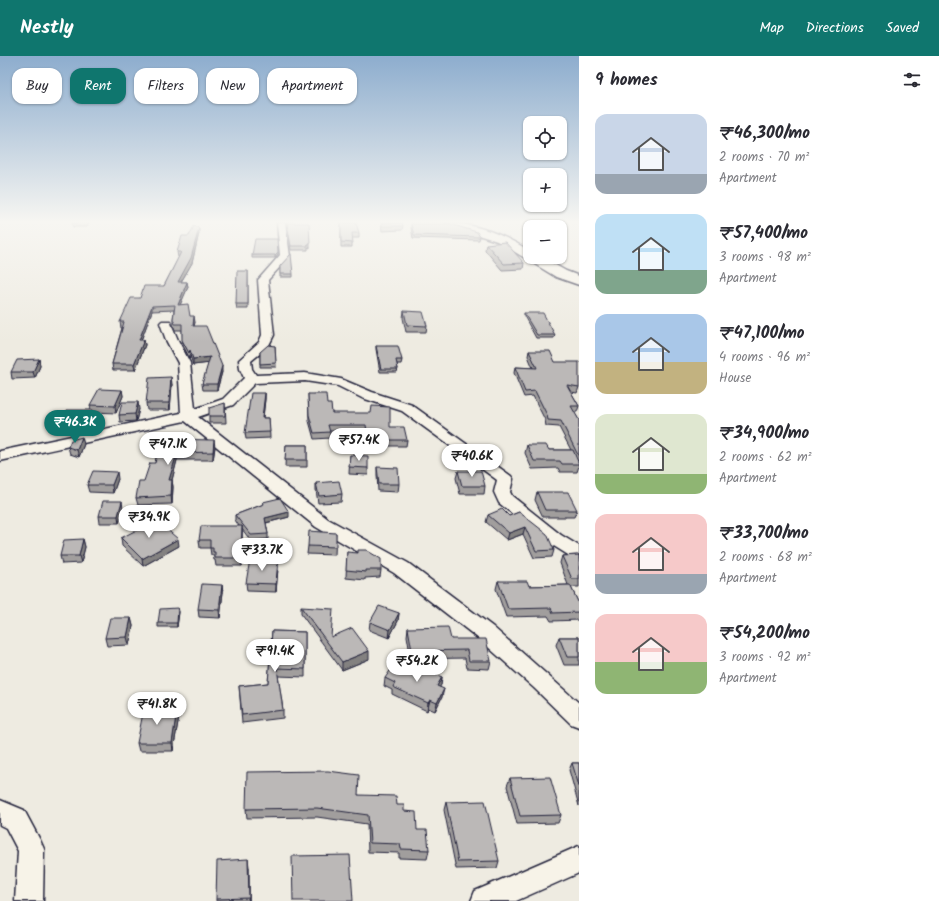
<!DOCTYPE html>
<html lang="en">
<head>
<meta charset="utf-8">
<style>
  :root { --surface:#fff; --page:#f2f2f3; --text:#2b2b33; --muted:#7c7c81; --accent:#0f766e }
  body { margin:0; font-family:Kalam,sans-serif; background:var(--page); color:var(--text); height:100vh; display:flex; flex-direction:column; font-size:15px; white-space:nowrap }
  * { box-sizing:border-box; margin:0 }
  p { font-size:13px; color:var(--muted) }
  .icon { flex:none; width:22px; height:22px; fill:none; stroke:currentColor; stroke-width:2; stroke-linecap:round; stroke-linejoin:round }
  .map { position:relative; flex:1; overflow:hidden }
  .details { display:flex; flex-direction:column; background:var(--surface); width:360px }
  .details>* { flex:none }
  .hud { position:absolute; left:12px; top:12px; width:380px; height:36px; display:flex; gap:8px }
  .controls { position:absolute; left:523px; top:60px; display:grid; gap:8px }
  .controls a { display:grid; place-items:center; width:44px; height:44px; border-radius:8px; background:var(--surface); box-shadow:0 1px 3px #0004; font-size:20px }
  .price { position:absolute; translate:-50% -34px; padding:0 9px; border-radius:14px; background:#fff; color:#222; font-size:13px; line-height:26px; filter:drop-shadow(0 1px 2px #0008) }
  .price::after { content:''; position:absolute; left:50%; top:24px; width:12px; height:9px; margin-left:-6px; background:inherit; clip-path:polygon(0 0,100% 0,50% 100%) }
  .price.active { background:var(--accent); color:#fff }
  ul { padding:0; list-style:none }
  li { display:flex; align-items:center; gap:12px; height:100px; padding:0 16px }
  li span { display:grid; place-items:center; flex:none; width:112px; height:80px; border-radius:12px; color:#555 }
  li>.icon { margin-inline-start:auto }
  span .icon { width:48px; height:48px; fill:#fffc; stroke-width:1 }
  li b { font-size:17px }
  h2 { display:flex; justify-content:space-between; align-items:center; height:48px; padding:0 16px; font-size:17px }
  .pill { padding:0 14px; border-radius:12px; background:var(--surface); box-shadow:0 1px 3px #0004; font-size:14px; line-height:36px }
  .pill.active { background:var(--accent); color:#fff }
  header { display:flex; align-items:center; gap:24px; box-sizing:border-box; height:56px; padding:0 20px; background:var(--accent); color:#fff }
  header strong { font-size:19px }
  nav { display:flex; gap:22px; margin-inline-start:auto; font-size:14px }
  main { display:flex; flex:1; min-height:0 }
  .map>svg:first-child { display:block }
</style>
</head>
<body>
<header>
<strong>Nestly</strong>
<nav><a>Map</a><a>Directions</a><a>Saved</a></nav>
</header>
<main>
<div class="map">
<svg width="579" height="845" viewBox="0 0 579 845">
  <rect width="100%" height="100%" fill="#eeebe1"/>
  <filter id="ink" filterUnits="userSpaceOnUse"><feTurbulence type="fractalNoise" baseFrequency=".025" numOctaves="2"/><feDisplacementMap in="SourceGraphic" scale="8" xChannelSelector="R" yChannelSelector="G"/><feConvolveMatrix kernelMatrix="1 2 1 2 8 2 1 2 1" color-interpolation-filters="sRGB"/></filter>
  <g filter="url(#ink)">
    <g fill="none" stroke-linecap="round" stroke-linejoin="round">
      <defs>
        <g id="minor">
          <polygon points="277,167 285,167 290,200 268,224 274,279 268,291 251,305 252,313 256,319 305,317 341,323 372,336 412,349 511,420 513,423 510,436 512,440 561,479 579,490 579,504 573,502 549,487 499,447 494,436 497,424 493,421 402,355 362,342 338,330 305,325 255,327 233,349 198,361 328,463 408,507 493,571 579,647 579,671 571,668 534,632 479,583 394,517 316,471 185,365 0,405 0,395 181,357 178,307 166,284 160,267 162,265 170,265 178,284 190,307 195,353 223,343 244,322 240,313 239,304 259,286 262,279 258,224 280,199"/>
          <polygon points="0,744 24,754 40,784 44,793 43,845 15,845 18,795 6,772 0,769"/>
          <polygon points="579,790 579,817 516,845 471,845 475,835"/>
        </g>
        <path id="major" d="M446,167C477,167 503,179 530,195V201H541L566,215L579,220V229L556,221L497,185L447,169Z"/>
      </defs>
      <!-- minor casing -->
      <use href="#minor" stroke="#22223b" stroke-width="3"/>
      <!-- major casing -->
      <use href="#major" stroke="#22223b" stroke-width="3"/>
      <!-- minor -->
      <use href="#minor" fill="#f7f3e8" fill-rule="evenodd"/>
      <!-- major -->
      <use href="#major" fill="#f7f3e8" fill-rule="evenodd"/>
    </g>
    <!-- wall -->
    <g fill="#a19e9d" stroke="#22223b">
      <polygon points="72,167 89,167 87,171 73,171"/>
      <polygon points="287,167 310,188 310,192 308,191 308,194 291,194"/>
      <polygon points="341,167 359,177 359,182 352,182 352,191 341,191"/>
      <polygon points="381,167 402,167 403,170 402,174 382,175"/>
      <polygon points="411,168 480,181 479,184 413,182 411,172"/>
      <polygon points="199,177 192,207 181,226 187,226 188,231 180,248 195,266 194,270 222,316 217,334 203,334 202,328 209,307 193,309 190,299 190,303 183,290 182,274 175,274 173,268 173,263 174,254 152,255 141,284 144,284 145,289 135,314 113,314 112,308 122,272 121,272 120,266 140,242 164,230 179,201 178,201 177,196 189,180"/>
      <polygon points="486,188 524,207 523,213 502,214 485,194"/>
      <polygon points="278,198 275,202 252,202 252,199"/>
      <polygon points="280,210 293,218 293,221 280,221"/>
      <polygon points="248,215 248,253 237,253 236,248"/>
      <polygon points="404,255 427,270 426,276 406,276 403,262"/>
      <polygon points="524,257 555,279 554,282 536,282 524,260"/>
      <polygon points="275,290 276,311 260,311 260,296"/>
      <polygon points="376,290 402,304 401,308 397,308 398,313 397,316 380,316 376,293"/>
      <polygon points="529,295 555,306 579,331 577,337 571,336 579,350 577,356 574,356 579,364 579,410 577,416 560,416 558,412 532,413 525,397 527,389 549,394 571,394 559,371 546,370 545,364 533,340 524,341 514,317 515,311 533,312 528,300"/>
      <polygon points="39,303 40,310 35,322 12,323 11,316"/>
      <polygon points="172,328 170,354 147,354 146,347"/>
      <polygon points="122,334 123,340 116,357 94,356 95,361 89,375 77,377 76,375 63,375 61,368 91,354 90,349"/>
      <polygon points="265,337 265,343 263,362 269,362 270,382 246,383 245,377"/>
      <polygon points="308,338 327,348 332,357 390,371 407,384 406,390 368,390 366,375 330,375 330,382 314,383 309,365"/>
      <polygon points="225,347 226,367 209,367 209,360"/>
      <polygon points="139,353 136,365 120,366 119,359"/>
      <polygon points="160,383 215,391 213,404 177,404 172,424 173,431 172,448 138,449 136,442 155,407"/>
      <polygon points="84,388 79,401 70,398 68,391"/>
      <polygon points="286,389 307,389 307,411 285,411"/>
      <polygon points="350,399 368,412 368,419 349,418"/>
      <polygon points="377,411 399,428 398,436 378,435 377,419"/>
      <polygon points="458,415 485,430 484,438 460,438 456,422"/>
      <polygon points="118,423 113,437 89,436 87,429"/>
      <polygon points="316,427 342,438 341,446 318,447 316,434"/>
      <polygon points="537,436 577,454 574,461 543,461 535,444"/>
      <polygon points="263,446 289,461 266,467 268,478 268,483 251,485 242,473 242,510 216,510 215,504 214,504 213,499 211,499 210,492 200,492 199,484 239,470 235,464 235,459 264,448"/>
      <polygon points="123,453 119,467 100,467 99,460"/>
      <polygon points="519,456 554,494 552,501 534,502 523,478 507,484 486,466 488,459 509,460"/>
      <polygon points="336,477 335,499 307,498 308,490"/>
      <polygon points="121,482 179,490 143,510 122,490"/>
      <polygon points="83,483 85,491 81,507 62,508 60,500"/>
      <polygon points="347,496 381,514 380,521 365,522 365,524 346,522"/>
      <polygon points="579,499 579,531 571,531 579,548 579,564 551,565 548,560 506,561 496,533 498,525 529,530 568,529 560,507 562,500"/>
      <polygon points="278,504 278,512 276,536 247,535 246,527"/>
      <polygon points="222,529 223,536 220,562 199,561 198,553"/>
      <polygon points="301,551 331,581 369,603 342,614 301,558"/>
      <polygon points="178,552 179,556 177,571 158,571 158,567"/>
      <polygon points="399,557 398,565 389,582 369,574 370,566"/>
      <polygon points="131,562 133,570 129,589 107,590 105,582"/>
      <polygon points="408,572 451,583 491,605 489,613 467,612 465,602 411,603 407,580"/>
      <polygon points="272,575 305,576 305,621 278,620 283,654 283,662 242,667 239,630 268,627"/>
      <polygon points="559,581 579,581 579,609 564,609 556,589"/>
      <polygon points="442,621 441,629 439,631 442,641 435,655 428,652 427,655 392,638 392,634 384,630 385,622"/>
      <polygon points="177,653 179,660 173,695 139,695 137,687"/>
      <polygon points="572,707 579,707 579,750 569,714"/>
      <polygon points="510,722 561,759 558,767 517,768 507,730"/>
      <polygon points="358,739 397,749 404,755 417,774 429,794 427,803 399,802 399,797 368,796 367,768 317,761 247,762 246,753"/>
      <polygon points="446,746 499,805 497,812 456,813 444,754"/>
      <polygon points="249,811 249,845 216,845 216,843"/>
    </g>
    <!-- shaded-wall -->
    <g fill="#838180" stroke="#22223b">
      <polygon points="199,172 199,177 192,207 178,231 178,226"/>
      <polygon points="278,196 278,198 275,202 275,199"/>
      <polygon points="187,226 188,231 178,254 178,249"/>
      <polygon points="152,250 152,255 139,290 139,284"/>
      <polygon points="194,260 195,266 193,276 193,270"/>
      <polygon points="144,284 145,289 135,314 134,308"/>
      <polygon points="210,301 211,307 193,309 193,303"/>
      <polygon points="39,303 40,310 35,322 33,316"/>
      <polygon points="222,310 222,316 217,334 217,328"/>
      <polygon points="171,321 172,328 170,354 169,347"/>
      <polygon points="122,334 123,340 116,357 115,350"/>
      <polygon points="265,337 265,343 262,368 262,362"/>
      <polygon points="138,346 139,353 136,365 135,358"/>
      <polygon points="93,354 95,361 89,375 77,377 75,370"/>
      <polygon points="82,381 84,388 79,401 77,394"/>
      <polygon points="214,384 215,391 213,404 213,396"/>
      <polygon points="177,397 177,404 170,432 169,424"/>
      <polygon points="117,416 118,423 113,437 112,429"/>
      <polygon points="172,424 173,431 172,448 171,440"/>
      <polygon points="122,445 123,453 119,467 118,460"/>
      <polygon points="289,456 289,461 265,467 265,462"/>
      <polygon points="242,470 242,510 241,502"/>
      <polygon points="525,471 523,478 507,484 509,477"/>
      <polygon points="83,483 85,491 81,507 79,500"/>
      <polygon points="178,483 179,490 143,510 142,503"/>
      <polygon points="278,504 278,512 276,536 276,528"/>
      <polygon points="222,529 223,536 220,562 219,554"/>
      <polygon points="178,552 179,556 177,571 177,567"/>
      <polygon points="399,557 398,565 389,582 390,574"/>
      <polygon points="131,562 133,570 129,589 127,581"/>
      <polygon points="369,595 369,603 342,614 342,606"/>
      <polygon points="442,621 441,629 436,638 437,630"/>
      <polygon points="444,633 442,641 435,655 437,647"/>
      <polygon points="430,644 428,652 427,655 428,647"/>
      <polygon points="177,653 179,660 173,695 172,687"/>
      <polygon points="248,803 249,811 249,845 249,842"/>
    </g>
    <!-- building -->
    <g fill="#bbb8b7" stroke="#22223b">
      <polygon points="287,167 309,167 310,188 308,188 308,190 291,190"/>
      <polygon points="341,167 356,167 359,177 352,177 353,187 341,186"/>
      <polygon points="382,167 402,167 403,170 382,170"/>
      <polygon points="411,168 450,168 477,176 480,181 414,179"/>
      <polygon points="194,170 199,172 191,202 178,226 187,226 178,249 188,248 190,260 194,260 193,270 206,270 222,310 217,328 202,328 210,301 193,303 190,294 189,297 182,284 182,268 175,268 173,263 175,249 152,250 139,284 144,284 134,308 112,308 124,266 120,266 131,242 140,242 144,230 164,230 181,196 177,196 182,180 189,180"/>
      <polygon points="255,183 277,183 278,196 275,199 252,199"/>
      <polygon points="505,186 524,207 504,208 486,188"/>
      <polygon points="291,198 293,218 280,218 280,210"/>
      <polygon points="237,215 248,215 248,248 236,248"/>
      <polygon points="404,255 423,256 427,270 407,269"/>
      <polygon points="524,257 543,257 555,279 537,279"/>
      <polygon points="268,289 275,290 276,307 260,308 260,296"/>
      <polygon points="376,290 398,290 402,304 396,304 398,313 381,313"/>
      <polygon points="529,295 550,295 555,306 579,306 579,331 567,329 579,350 571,350 579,364 579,401 561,365 548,364 547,359 535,335 525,336 515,311 537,312"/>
      <polygon points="39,303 33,316 11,316 17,304"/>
      <polygon points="171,321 169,347 146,347 149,322"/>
      <polygon points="99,333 122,334 115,350 90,349"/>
      <polygon points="251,337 265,337 262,362 269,362 270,376 245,377"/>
      <polygon points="308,338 326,338 327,348 331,348 332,357 371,357 372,350 390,351 390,371 404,371 407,384 368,384 366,369 328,369 330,376 314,377 309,359"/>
      <polygon points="122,346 138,346 135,358 119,359"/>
      <polygon points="225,347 225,360 209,360 209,352"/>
      <polygon points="67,354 93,354 88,368 75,370 76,368 61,368"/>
      <polygon points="82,381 77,394 68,391 71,384"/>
      <polygon points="160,383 214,384 213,396 177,397 169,424 172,424 171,440 136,442 139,425 144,425 150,407 155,407"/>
      <polygon points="286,389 307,389 307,404 285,404"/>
      <polygon points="527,389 546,389 549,394 573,394 579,408 562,408 560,405 534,405"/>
      <polygon points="350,399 368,400 368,412 349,411"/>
      <polygon points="377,411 398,412 399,428 379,428"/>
      <polygon points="93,415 117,416 112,429 87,429"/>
      <polygon points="458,415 481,415 485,430 462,430"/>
      <polygon points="339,425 342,438 319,440 316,427"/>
      <polygon points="537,436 568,436 577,454 545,454"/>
      <polygon points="280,442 289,456 265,462 268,478 251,479 235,459 264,448 263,446"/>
      <polygon points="103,445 122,445 118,460 99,460"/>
      <polygon points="502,453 509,460 519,456 547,478 554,494 536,495 525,471 509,477 488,459"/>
      <polygon points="156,464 178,483 142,503 121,482"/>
      <polygon points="201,470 242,470 241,502 215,502 215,496 213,496 213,492 210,492 210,484 199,484"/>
      <polygon points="309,475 336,477 336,491 308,490"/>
      <polygon points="83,483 79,500 60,500 64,484"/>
      <polygon points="358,494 366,494 381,503 381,514 366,514 366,516 346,514 347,496 358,497"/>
      <polygon points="579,499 579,523 572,523 562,500"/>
      <polygon points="250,503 278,504 276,528 246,527"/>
      <polygon points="498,525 527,525 529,530 570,529 579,548 579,556 553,557 551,552 508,553"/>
      <polygon points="202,528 222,529 219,554 198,553"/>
      <polygon points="379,550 399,557 390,574 370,566"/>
      <polygon points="301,551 333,553 331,581 352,572 369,595 342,606"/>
      <polygon points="178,552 177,567 158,567 160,553"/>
      <polygon points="110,562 131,562 127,581 105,582"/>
      <polygon points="448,571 451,583 486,583 491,605 469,605 467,594 412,595 408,572"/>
      <polygon points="272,575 305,576 305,613 277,612 283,654 242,659 239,630 268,627"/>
      <polygon points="559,581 579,581 579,601 567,601"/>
      <polygon points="407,606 442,621 437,630 444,633 437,647 430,644 428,647 393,631 395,627 385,622 392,612 401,616"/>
      <polygon points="144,652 177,653 172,687 137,687"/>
      <polygon points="572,707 579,707 579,730"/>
      <polygon points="328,715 359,719 358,739 396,740 397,749 404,749 404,755 416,756 417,774 427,774 429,794 401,793 400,788 370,787 368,759 317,752 246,753 247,716"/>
      <polygon points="550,721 561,759 520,760 510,722"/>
      <polygon points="485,745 499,805 458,806 446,746"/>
      <polygon points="350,799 353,845 293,845 292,800"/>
      <polygon points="248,803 249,842 216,843 217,805"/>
    </g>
  </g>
  <!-- sky -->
  <linearGradient id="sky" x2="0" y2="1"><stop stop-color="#8dadce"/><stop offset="0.58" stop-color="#f7f6f2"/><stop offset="1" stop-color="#f7f6f2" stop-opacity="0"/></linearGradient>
  <rect width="579" height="286" fill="url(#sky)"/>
</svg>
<div class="controls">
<a><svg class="icon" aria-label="locate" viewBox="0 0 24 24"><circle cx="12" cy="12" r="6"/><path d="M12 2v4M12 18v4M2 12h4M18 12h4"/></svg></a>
<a>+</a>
<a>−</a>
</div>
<b class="price active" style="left:75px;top:388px">₹46.3K</b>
<b class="price" style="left:359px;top:406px">₹57.4K</b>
<b class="price" style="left:168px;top:410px">₹47.1K</b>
<b class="price" style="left:472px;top:422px">₹40.6K</b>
<b class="price" style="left:149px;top:483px">₹34.9K</b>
<b class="price" style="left:262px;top:516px">₹33.7K</b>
<b class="price" style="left:275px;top:617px">₹91.4K</b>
<b class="price" style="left:417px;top:627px">₹54.2K</b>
<b class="price" style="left:157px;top:670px">₹41.8K</b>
<div class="hud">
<a class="pill">Buy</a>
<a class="pill active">Rent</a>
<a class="pill">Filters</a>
<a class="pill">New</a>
<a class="pill">Apartment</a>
</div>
</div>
<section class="details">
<h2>9 homes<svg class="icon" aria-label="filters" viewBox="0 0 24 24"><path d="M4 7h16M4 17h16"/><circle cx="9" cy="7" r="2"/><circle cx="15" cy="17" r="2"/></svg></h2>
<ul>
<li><span style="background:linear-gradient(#c9d6e8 75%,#9aa5b1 0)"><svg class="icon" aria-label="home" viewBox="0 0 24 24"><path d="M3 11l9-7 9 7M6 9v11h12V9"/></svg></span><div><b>₹46,300/mo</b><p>2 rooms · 70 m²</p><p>Apartment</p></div></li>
<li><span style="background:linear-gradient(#bfe0f5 70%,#7fa58c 0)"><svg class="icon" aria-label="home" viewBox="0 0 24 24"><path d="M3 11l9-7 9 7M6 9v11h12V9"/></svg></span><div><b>₹57,400/mo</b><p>3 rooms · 98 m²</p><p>Apartment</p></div></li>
<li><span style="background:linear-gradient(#a9c7e8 60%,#c2b280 0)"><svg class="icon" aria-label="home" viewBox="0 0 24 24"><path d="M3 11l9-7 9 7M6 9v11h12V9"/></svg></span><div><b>₹47,100/mo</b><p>4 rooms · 96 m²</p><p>House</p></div></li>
<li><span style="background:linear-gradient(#dfe7d0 75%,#8fb573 0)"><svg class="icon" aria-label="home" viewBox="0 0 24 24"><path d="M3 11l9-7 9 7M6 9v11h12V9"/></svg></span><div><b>₹34,900/mo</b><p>2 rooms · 62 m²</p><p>Apartment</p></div></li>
<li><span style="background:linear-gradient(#f6c9c9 75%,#9aa5b1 0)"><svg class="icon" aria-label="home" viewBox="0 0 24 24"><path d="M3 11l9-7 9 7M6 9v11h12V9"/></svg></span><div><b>₹33,700/mo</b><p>2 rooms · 68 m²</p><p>Apartment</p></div></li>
<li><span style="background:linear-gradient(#f6c9c9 60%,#8fb573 0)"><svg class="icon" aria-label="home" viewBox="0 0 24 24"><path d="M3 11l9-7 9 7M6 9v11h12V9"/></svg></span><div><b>₹54,200/mo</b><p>3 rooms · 92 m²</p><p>Apartment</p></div></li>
</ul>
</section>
</main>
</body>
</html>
